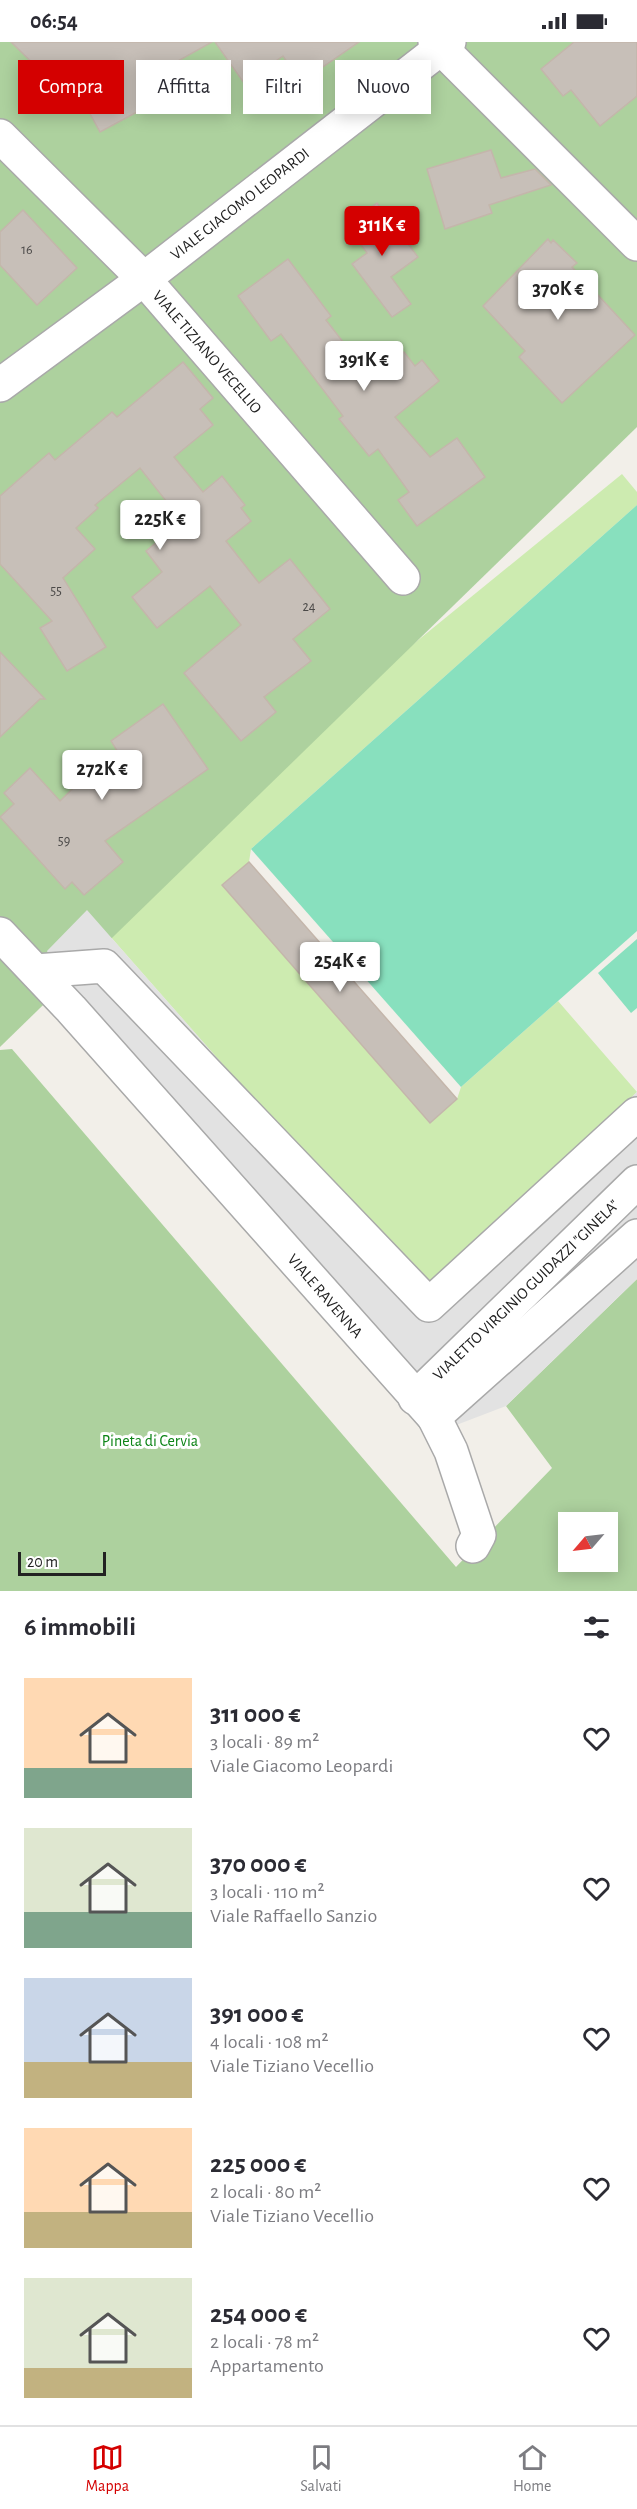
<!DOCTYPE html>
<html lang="it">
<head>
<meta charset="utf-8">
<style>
  :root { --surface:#fff; --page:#f2f2f3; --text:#2b2b33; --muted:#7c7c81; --line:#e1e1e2; --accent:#d40000 }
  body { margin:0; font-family:"Alegreya Sans",sans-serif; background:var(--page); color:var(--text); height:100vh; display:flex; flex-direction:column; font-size:22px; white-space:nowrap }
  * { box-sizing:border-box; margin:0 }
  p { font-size:20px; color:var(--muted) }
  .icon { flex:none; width:33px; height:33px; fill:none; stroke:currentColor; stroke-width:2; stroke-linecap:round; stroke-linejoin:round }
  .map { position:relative; height:1549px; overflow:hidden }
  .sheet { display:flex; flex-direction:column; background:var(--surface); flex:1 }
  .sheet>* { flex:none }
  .guide { position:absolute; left:18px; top:18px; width:602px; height:54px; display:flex; gap:12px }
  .needle { width:39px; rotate:242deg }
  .controls { position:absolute; left:558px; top:1470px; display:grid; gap:12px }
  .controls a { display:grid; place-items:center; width:60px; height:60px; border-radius:0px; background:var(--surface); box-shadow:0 3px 15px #0003; font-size:30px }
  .scale { position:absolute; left:18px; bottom:15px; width:88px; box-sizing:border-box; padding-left:6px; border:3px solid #222; border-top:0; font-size:16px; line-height:21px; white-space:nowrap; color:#222; -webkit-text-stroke:4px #fff; paint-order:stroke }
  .price { position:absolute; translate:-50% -51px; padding:0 14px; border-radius:6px; background:#fff; color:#222; font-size:20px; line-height:39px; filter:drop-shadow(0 2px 3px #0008) }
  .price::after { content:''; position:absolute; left:50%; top:36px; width:18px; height:14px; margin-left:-9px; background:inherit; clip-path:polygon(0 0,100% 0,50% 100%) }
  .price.active { background:var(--accent); color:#fff }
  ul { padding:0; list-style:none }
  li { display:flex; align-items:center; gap:18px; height:150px; padding:0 24px }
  li span { display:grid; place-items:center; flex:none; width:168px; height:120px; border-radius:0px; color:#555 }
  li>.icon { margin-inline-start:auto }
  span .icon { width:72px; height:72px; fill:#fffc; stroke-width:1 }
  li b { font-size:26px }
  h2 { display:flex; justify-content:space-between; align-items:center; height:72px; padding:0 24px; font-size:26px }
  .tag { padding:0 21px; border-radius:0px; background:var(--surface); box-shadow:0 3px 15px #0003; font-size:21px; line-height:54px }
  .tag.active { background:var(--accent); color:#fff }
  .status { display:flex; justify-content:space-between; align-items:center; height:42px; padding:0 30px; background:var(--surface); direction:ltr }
  .status svg { height:16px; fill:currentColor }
  .menu { display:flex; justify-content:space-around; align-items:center; height:84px; border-top:2px solid var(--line); background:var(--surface); font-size:16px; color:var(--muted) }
  .menu a { display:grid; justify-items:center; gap:3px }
  .menu .active { color:var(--accent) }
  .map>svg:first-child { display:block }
</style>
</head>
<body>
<div class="status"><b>06:54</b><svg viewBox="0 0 49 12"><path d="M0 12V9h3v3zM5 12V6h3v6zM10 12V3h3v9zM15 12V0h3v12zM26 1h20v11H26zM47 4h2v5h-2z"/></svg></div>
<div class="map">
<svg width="637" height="1549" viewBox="0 0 637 1549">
  <rect width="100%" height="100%" fill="#f2efe9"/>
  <!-- grass -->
  <polygon fill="#cdebb0" points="622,432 637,450 637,463 251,807 249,820 222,843 430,1081 457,1057 461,1045 558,959 637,1050 429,1249 421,1248 87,868"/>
  <!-- forest -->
  <g fill="#add19e" fill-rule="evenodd">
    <polygon points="0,0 637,0 637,385 0,1005"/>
    <path d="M12,1007L456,1525L552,1426L506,1364L637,1237V1549H0V1008ZM568,1480H608V1520H568Z"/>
  </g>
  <!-- pitch -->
  <g fill="#88e0be">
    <polygon points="637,463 637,889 461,1045 251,807"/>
    <polygon points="637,897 637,966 631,971 598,931"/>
  </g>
  <!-- parking -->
  <polygon fill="#e2e2e2" points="87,868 421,1248 429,1249 637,1050 637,1237 506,1364 438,1390 71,967 47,909"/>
  <!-- building -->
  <g fill="#c7bfb8" stroke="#c4b6ab" stroke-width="1.5">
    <polygon points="11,0 212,0 140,40 152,62 100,90 70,35 59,47"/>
    <polygon points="215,0 359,0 301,40 283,14 244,41"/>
    <polygon points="574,0 637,0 637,54 600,84 571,48 563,54 541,27"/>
    <polygon points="491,108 501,136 535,127 551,143 489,163 492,171 445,187 427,127"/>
    <polygon points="377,161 418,215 391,235 411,262 392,275 352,222 367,211 347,183"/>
    <polygon points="23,168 77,226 37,263 0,223 0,190"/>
    <polygon points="548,197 551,201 553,198 577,221 572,225 635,293 562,361 519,315 525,309 483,264"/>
    <polygon points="288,217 331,274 326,278 371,336 404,310 415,324 422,318 439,339 395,375 430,415 457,396 485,435 417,484 398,458 409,450 378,407 369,414 339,377 343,374 281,292 271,299 238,254"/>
    <polygon points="183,320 213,356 200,367 213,383 174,415 203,450 222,434 245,463 241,466 251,479 226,499 259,541 290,517 330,567 293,597 311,619 264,655 276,670 241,699 184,631 241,583 210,544 157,586 132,555 162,530 146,509 182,479 140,426 95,463 98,466 76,486 95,507 63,536 106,605 67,629 40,586 52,579 0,522 0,454 49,411 55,418 112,370 117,375"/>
    <polygon points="0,610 45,657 40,657 0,695"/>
    <polygon points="163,662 208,727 105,799 123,820 84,853 72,840 65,847 0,775 14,762 4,751 30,726 60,759 103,717 116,731 126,723 111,699"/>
    <polygon points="249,820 457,1057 430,1081 222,843"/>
  </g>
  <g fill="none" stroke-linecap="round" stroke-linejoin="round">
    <defs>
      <g id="minor">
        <polyline points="435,0 637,202"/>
        <polyline points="0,94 144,237 403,536"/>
        <polyline points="0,343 144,237 449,0"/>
        <polyline points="0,892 71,967 434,1375 637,1194"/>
        <polyline points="36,929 104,924 429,1263 637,1072"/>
        <polyline points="415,1356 637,1140"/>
        <polyline points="434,1375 451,1409 479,1493 473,1504"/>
      </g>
    </defs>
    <!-- minor casing -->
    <use href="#minor" stroke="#a9a9a9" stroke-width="36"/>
    <!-- minor -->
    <use href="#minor" stroke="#fff" stroke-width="33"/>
  </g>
  <g text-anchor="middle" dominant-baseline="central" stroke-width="6" stroke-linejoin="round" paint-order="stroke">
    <!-- number labels -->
    <g font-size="14" fill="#4b4948">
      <text x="27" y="208">16</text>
      <text x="56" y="549">55</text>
      <text x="309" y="565">24</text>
      <text x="64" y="799">59</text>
    </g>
    <!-- street labels -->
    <g font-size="16" fill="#222" stroke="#fff">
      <text transform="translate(240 162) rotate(-38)">VIALE GIACOMO LEOPARDI</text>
      <text transform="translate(207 310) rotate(49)">VIALE TIZIANO VECELLIO</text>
      <text transform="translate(526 1248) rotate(-44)">VIALETTO VIRGINIO GUIDAZZI "GINELA"</text>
      <text transform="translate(325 1254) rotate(49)">VIALE RAVENNA</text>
    </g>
    <!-- park labels -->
    <g font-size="16" fill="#0c8416" stroke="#fff">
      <text x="150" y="1399">Pineta di Cervia</text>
    </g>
  </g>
</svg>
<div class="controls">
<a><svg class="needle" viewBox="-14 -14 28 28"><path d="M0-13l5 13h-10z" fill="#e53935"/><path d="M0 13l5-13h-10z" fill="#7c7c81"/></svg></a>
</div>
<div class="scale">20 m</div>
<b class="price active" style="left:382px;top:215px">311K €</b>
<b class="price" style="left:558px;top:279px">370K €</b>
<b class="price" style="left:364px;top:350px">391K €</b>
<b class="price" style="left:160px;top:509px">225K €</b>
<b class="price" style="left:102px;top:759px">272K €</b>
<b class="price" style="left:340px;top:951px">254K €</b>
<div class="guide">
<a class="tag active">Compra</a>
<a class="tag">Affitta</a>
<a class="tag">Filtri</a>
<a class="tag">Nuovo</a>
</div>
</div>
<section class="sheet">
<h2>6 immobili<svg class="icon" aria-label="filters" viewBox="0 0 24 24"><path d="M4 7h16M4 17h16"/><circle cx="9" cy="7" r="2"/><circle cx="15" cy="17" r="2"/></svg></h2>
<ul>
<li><span style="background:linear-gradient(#ffd9b3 75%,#7fa58c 0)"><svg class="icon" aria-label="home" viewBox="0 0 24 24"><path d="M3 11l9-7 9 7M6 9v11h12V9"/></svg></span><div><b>311 000 €</b><p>3 locali · 89 m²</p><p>Viale Giacomo Leopardi</p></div><svg class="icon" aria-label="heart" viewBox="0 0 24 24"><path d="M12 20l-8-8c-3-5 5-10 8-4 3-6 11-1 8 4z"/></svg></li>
<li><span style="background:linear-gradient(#dfe7d0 70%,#7fa58c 0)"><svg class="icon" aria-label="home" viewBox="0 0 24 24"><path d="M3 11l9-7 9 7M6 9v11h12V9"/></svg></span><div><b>370 000 €</b><p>3 locali · 110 m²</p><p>Viale Raffaello Sanzio</p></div><svg class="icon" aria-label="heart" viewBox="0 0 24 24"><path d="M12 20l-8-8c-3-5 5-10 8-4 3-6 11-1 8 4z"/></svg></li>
<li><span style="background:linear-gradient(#c9d6e8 70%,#c2b280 0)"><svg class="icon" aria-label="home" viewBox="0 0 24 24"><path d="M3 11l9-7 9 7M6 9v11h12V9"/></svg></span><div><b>391 000 €</b><p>4 locali · 108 m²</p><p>Viale Tiziano Vecellio</p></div><svg class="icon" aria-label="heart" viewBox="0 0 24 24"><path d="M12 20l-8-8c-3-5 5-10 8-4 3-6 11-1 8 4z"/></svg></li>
<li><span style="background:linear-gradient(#ffd9b3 70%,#c2b280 0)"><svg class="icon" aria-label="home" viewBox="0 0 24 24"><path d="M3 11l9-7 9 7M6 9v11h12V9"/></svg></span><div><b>225 000 €</b><p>2 locali · 80 m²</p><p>Viale Tiziano Vecellio</p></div><svg class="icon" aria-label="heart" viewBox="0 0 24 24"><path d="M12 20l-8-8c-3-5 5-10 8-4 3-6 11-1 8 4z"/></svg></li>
<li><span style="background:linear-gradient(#dfe7d0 75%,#c2b280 0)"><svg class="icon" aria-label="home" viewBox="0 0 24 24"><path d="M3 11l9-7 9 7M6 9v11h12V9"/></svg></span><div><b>254 000 €</b><p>2 locali · 78 m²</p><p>Appartamento</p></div><svg class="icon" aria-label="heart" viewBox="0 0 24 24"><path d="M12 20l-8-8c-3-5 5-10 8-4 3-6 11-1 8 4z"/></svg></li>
</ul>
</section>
<nav class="menu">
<a class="active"><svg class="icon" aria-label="map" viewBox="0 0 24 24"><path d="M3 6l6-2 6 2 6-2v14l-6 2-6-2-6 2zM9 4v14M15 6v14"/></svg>Mappa</a>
<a><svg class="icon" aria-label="saved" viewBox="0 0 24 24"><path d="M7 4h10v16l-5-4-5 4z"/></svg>Salvati</a>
<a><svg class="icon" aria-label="home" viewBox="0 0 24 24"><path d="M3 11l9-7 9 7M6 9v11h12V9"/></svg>Home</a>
</nav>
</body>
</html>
